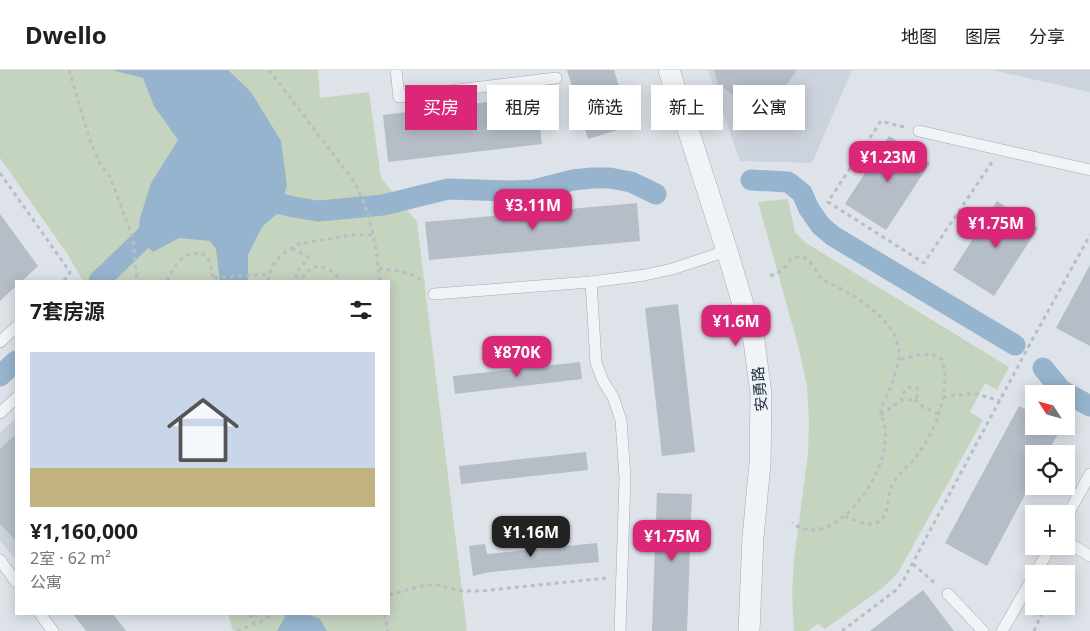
<!DOCTYPE html>
<html lang="zh">
<head>
<meta charset="utf-8">
<style>
  :root { --surface:#fff; --page:#f6f6f6; --text:#202124; --muted:#757577; --line:#e0e0e0; --accent:#db2777 }
  body { margin:0; font-family:"Noto Sans","Noto Sans SC",sans-serif; background:var(--page); color:var(--text); height:100vh; display:flex; flex-direction:column; font-size:19px; white-space:nowrap }
  * { box-sizing:border-box; margin:0 }
  p { font-size:16px; color:var(--muted) }
  .icon { flex:none; width:28px; height:28px; fill:none; stroke:currentColor; stroke-width:2; stroke-linecap:round; stroke-linejoin:round }
  .map { position:relative; flex:1; overflow:hidden }
  .side { position:absolute; left:15px; top:210px; width:375px; height:335px; display:flex; flex-direction:column; background:var(--surface); border-radius:0px; box-shadow:0 2px 12px #0003 }
  .side>* { flex:none }
  .banner { position:absolute; left:405px; top:15px; width:475px; height:45px; display:flex; gap:10px }
  .needle { width:32px; rotate:306deg }
  .fabs { position:absolute; left:1025px; top:315px; display:grid; gap:10px }
  .fabs a { display:grid; place-items:center; width:50px; height:50px; border-radius:0px; background:var(--surface); box-shadow:0 2px 12px #0003; font-size:25px }
  .price { position:absolute; translate:-50% -42px; padding:0 11px; border-radius:10px; background:var(--accent); color:#fff; font-size:16px; line-height:32px; filter:drop-shadow(0 1px 2px #0008) }
  .price::after { content:''; position:absolute; left:50%; top:30px; width:15px; height:11px; margin-left:-8px; background:inherit; clip-path:polygon(0 0,100% 0,50% 100%) }
  .price.selected { background:#222; color:#fff }
  ul { padding:0; list-style:none }
  li { display:grid; align-content:center; gap:10px; height:265px; padding:0 15px }
  li span { display:grid; place-items:center; height:155px; border-radius:0px; color:#555 }
  li>.icon { margin-inline-start:auto }
  span .icon { width:90px; height:90px; fill:#fffc; stroke-width:1 }
  li b { font-size:21px }
  h2 { display:flex; justify-content:space-between; align-items:center; height:60px; padding:0 15px; font-size:21px }
  .pill { padding:0 18px; border-radius:0px; background:var(--surface); box-shadow:0 2px 12px #0003; font-size:18px; line-height:45px }
  .pill.selected { background:var(--accent); color:#fff }
  header { display:flex; align-items:center; gap:30px; box-sizing:border-box; height:70px; padding:0 25px; background:var(--surface); border-bottom:1px solid var(--line) }
  header strong { font-size:24px }
  nav { display:flex; gap:28px; margin-inline-start:auto; font-size:18px }
  .map>svg:first-child { display:block }
</style>
</head>
<body>
<header>
<strong>Dwello</strong>
<nav><a>地图</a><a>图层</a><a>分享</a></nav>
</header>
<div class="map">
<svg width="1090" height="561" viewBox="0 0 1090 561">
  <rect width="100%" height="100%" fill="#dee3e9"/>
  <!-- built -->
  <g fill="#ccd3dc">
    <polygon points="708,0 852,0 812,93 740,91"/>
    <polygon points="992,0 1090,0 1090,22"/>
    <polygon points="16,348 16,490 0,470 0,363"/>
  </g>
  <!-- green -->
  <g fill="#c5d4bf">
    <polygon points="0,0 318,0 320,28 369,22 381,108 417,152 467,561 233,561 228,544 389,544 389,211 83,211 68,185 0,88"/>
    <polygon points="788,129 795,162 806,173 1009,297 997,320 985,313 970,342 983,350 898,503 881,519 825,559 818,554 808,561 794,561 792,522 794,489 808,384 809,349 807,317 799,279 758,132"/>
  </g>
  <!-- water -->
  <g fill="#96b4cd">
    <polygon points="112,0 228,0 251,22 281,71 287,116 279,142 262,157 248,185 248,211 220,211 216,179 210,171 179,168 153,182 138,167 140,148 151,113 178,70 154,36 143,8"/>
    <polygon points="284,544 307,544 320,549 327,561 277,561 285,547"/>
  </g>
  <g fill="none" stroke-linecap="round" stroke-linejoin="round">
    <!-- canal -->
    <g stroke="#96b4cd" stroke-width="21">
      <polyline points="751,110 788,112 802,123 809,139 821,156 833,166 1015,275"/>
      <polyline points="265,130 294,137 318,141 341,139 383,135 448,119 513,121 534,120 573,110 592,108 610,108 631,112 656,124"/>
      <polyline points="99,211 154,158"/>
      <polyline points="1043,298 1061,320 1090,336"/>
      <polyline points="0,306 16,291"/>
    </g>
  </g>
  <!-- building -->
  <g fill="#b5bdc7">
    <polygon points="567,0 614,0 631,56 588,69"/>
    <polygon points="714,0 797,0 763,47 718,14"/>
    <polygon points="536,26 542,74 388,92 383,45"/>
    <polygon points="889,66 930,93 886,160 845,134"/>
    <polygon points="997,131 1038,158 994,226 953,200"/>
    <polygon points="637,133 640,171 429,190 425,152"/>
    <polygon points="0,144 38,196 22,211 16,211 16,216 0,231"/>
    <polygon points="1090,195 1090,276 1056,258"/>
    <polygon points="678,234 695,382 662,386 645,238"/>
    <polygon points="580,292 582,309 455,324 453,306"/>
    <polygon points="1019,336 1034,344 1034,356 1062,356 1047,384 1034,384 1034,408 987,496 945,473"/>
    <polygon points="16,364 16,471 0,454 0,379"/>
    <polygon points="586,382 588,400 461,414 459,396"/>
    <polygon points="657,423 692,424 687,561 652,561"/>
    <polygon points="597,473 599,492 490,502 473,506 469,476 485,474 487,484"/>
    <polygon points="923,520 954,561 870,561"/>
    <polygon points="73,544 113,544 126,561 86,561"/>
  </g>
  <g fill="none" stroke-linecap="round" stroke-linejoin="round">
    <defs>
      <g id="service">
        <polyline points="396,0 399,27 556,8"/>
        <polyline points="919,61 1090,100"/>
        <polyline points="591,212 596,293 603,311 613,327 621,350 625,408 620,561"/>
        <polyline points="434,224 591,212 645,205 672,199 727,181"/>
        <polyline points="0,272 16,257"/>
        <polyline points="0,343 16,328"/>
        <polyline points="1066,448 1090,404"/>
        <polyline points="1066,471 1090,486"/>
        <polyline points="0,490 16,512"/>
        <polyline points="1035,504 1051,476"/>
        <polyline points="948,524 983,561"/>
        <polyline points="40,544 53,561"/>
        <polyline points="1002,561 1034,506"/>
      </g>
      <polyline id="minor" points="669,0 727,181 754,271 761,324 760,394 753,467 749,561"/>
    </defs>
    <!-- service casing -->
    <use href="#service" stroke="#a3aab4" stroke-width="12"/>
    <!-- minor casing -->
    <use href="#minor" stroke="#a3aab4" stroke-width="22"/>
    <!-- path -->
    <g stroke="#b8bec4" stroke-width="3" stroke-dasharray="4 4" stroke-linecap="butt">
      <polyline points="69,0 90,70 100,94 110,106 133,169 137,211"/>
      <path d="M269,0L353,110C371,141 376,176 380,211"/>
      <polyline points="904,57 881,51 828,132 924,193 992,92"/>
      <polyline points="0,103 70,202 64,211"/>
      <path d="M292,178L308,187V189L299,199L296,207C304,210 307,201 312,197C324,195 335,201 340,211"/>
      <path d="M379,198C394,201 413,201 424,213"/>
      <path d="M770,206C775,204 779,203 783,199C788,194 789,188 797,187C813,185 814,206 827,212C854,224 907,255 898,292C896,301 893,312 889,321C887,327 883,332 881,338C880,346 885,352 885,360C886,368 885,375 883,383C877,416 831,481 792,453"/>
      <polyline points="214,208 269,204"/>
      <path d="M167,211C176,193 183,179 206,185L210,193L214,211"/>
      <path d="M268,211C270,193 283,181 299,174L353,165H373"/>
      <polyline points="943,327 974,323 1000,331"/>
      <polyline points="915,329 923,337 939,344"/>
      <path d="M881,345L901,330C910,332 921,329 917,318L909,317L903,323L901,330"/>
      <path d="M845,446C853,450 870,457 878,452C891,445 886,424 893,413C899,403 911,394 918,384C937,359 950,321 943,290C932,279 912,287 899,290"/>
      <polyline points="913,494 937,515"/>
      <polyline points="389,525 425,515 436,515 462,521 481,521 606,508"/>
      <polyline points="250,544 254,554"/>
      <polyline points="384,544 388,561"/>
      <polyline points="237,561 260,552 272,544"/>
      <polyline points="842,561 896,520 903,511 1031,272 1090,165"/>
      <polyline points="1034,561 1045,536"/>
    </g>
    <!-- service -->
    <use href="#service" stroke="#f1f4f7" stroke-width="11"/>
    <!-- minor -->
    <use href="#minor" stroke="#f1f4f7" stroke-width="21"/>
  </g>
  <g text-anchor="middle" dominant-baseline="central" stroke-width="5" stroke-linejoin="round" paint-order="stroke">
    <!-- street labels -->
    <g font-size="15" fill="#263242" stroke="#eef2f7">
      <text transform="translate(759 319) rotate(-95)">安勇路</text>
    </g>
  </g>
</svg>
<div class="fabs">
<a><svg class="needle" viewBox="-14 -14 28 28"><path d="M0-13l5 13h-10z" fill="#e53935"/><path d="M0 13l5-13h-10z" fill="#757577"/></svg></a>
<a><svg class="icon" aria-label="locate" viewBox="0 0 24 24"><circle cx="12" cy="12" r="6"/><path d="M12 2v4M12 18v4M2 12h4M18 12h4"/></svg></a>
<a>+</a>
<a>−</a>
</div>
<b class="price" style="left:888px;top:113px">¥1.23M</b>
<b class="price" style="left:533px;top:161px">¥3.11M</b>
<b class="price" style="left:996px;top:179px">¥1.75M</b>
<b class="price" style="left:736px;top:277px">¥1.6M</b>
<b class="price" style="left:517px;top:308px">¥870K</b>
<b class="price selected" style="left:531px;top:488px">¥1.16M</b>
<b class="price" style="left:672px;top:492px">¥1.75M</b>
<div class="banner">
<a class="pill selected">买房</a>
<a class="pill">租房</a>
<a class="pill">筛选</a>
<a class="pill">新上</a>
<a class="pill">公寓</a>
</div>
<section class="side">
<h2>7套房源<svg class="icon" aria-label="filters" viewBox="0 0 24 24"><path d="M4 7h16M4 17h16"/><circle cx="9" cy="7" r="2"/><circle cx="15" cy="17" r="2"/></svg></h2>
<ul>
<li><span style="background:linear-gradient(#c9d6e8 75%,#c2b280 0)"><svg class="icon" aria-label="home" viewBox="0 0 24 24"><path d="M3 11l9-7 9 7M6 9v11h12V9"/></svg></span><div><b>¥1,160,000</b><p>2室 · 62 m²</p><p>公寓</p></div></li>
</ul>
</section>
</div>
</body>
</html>
